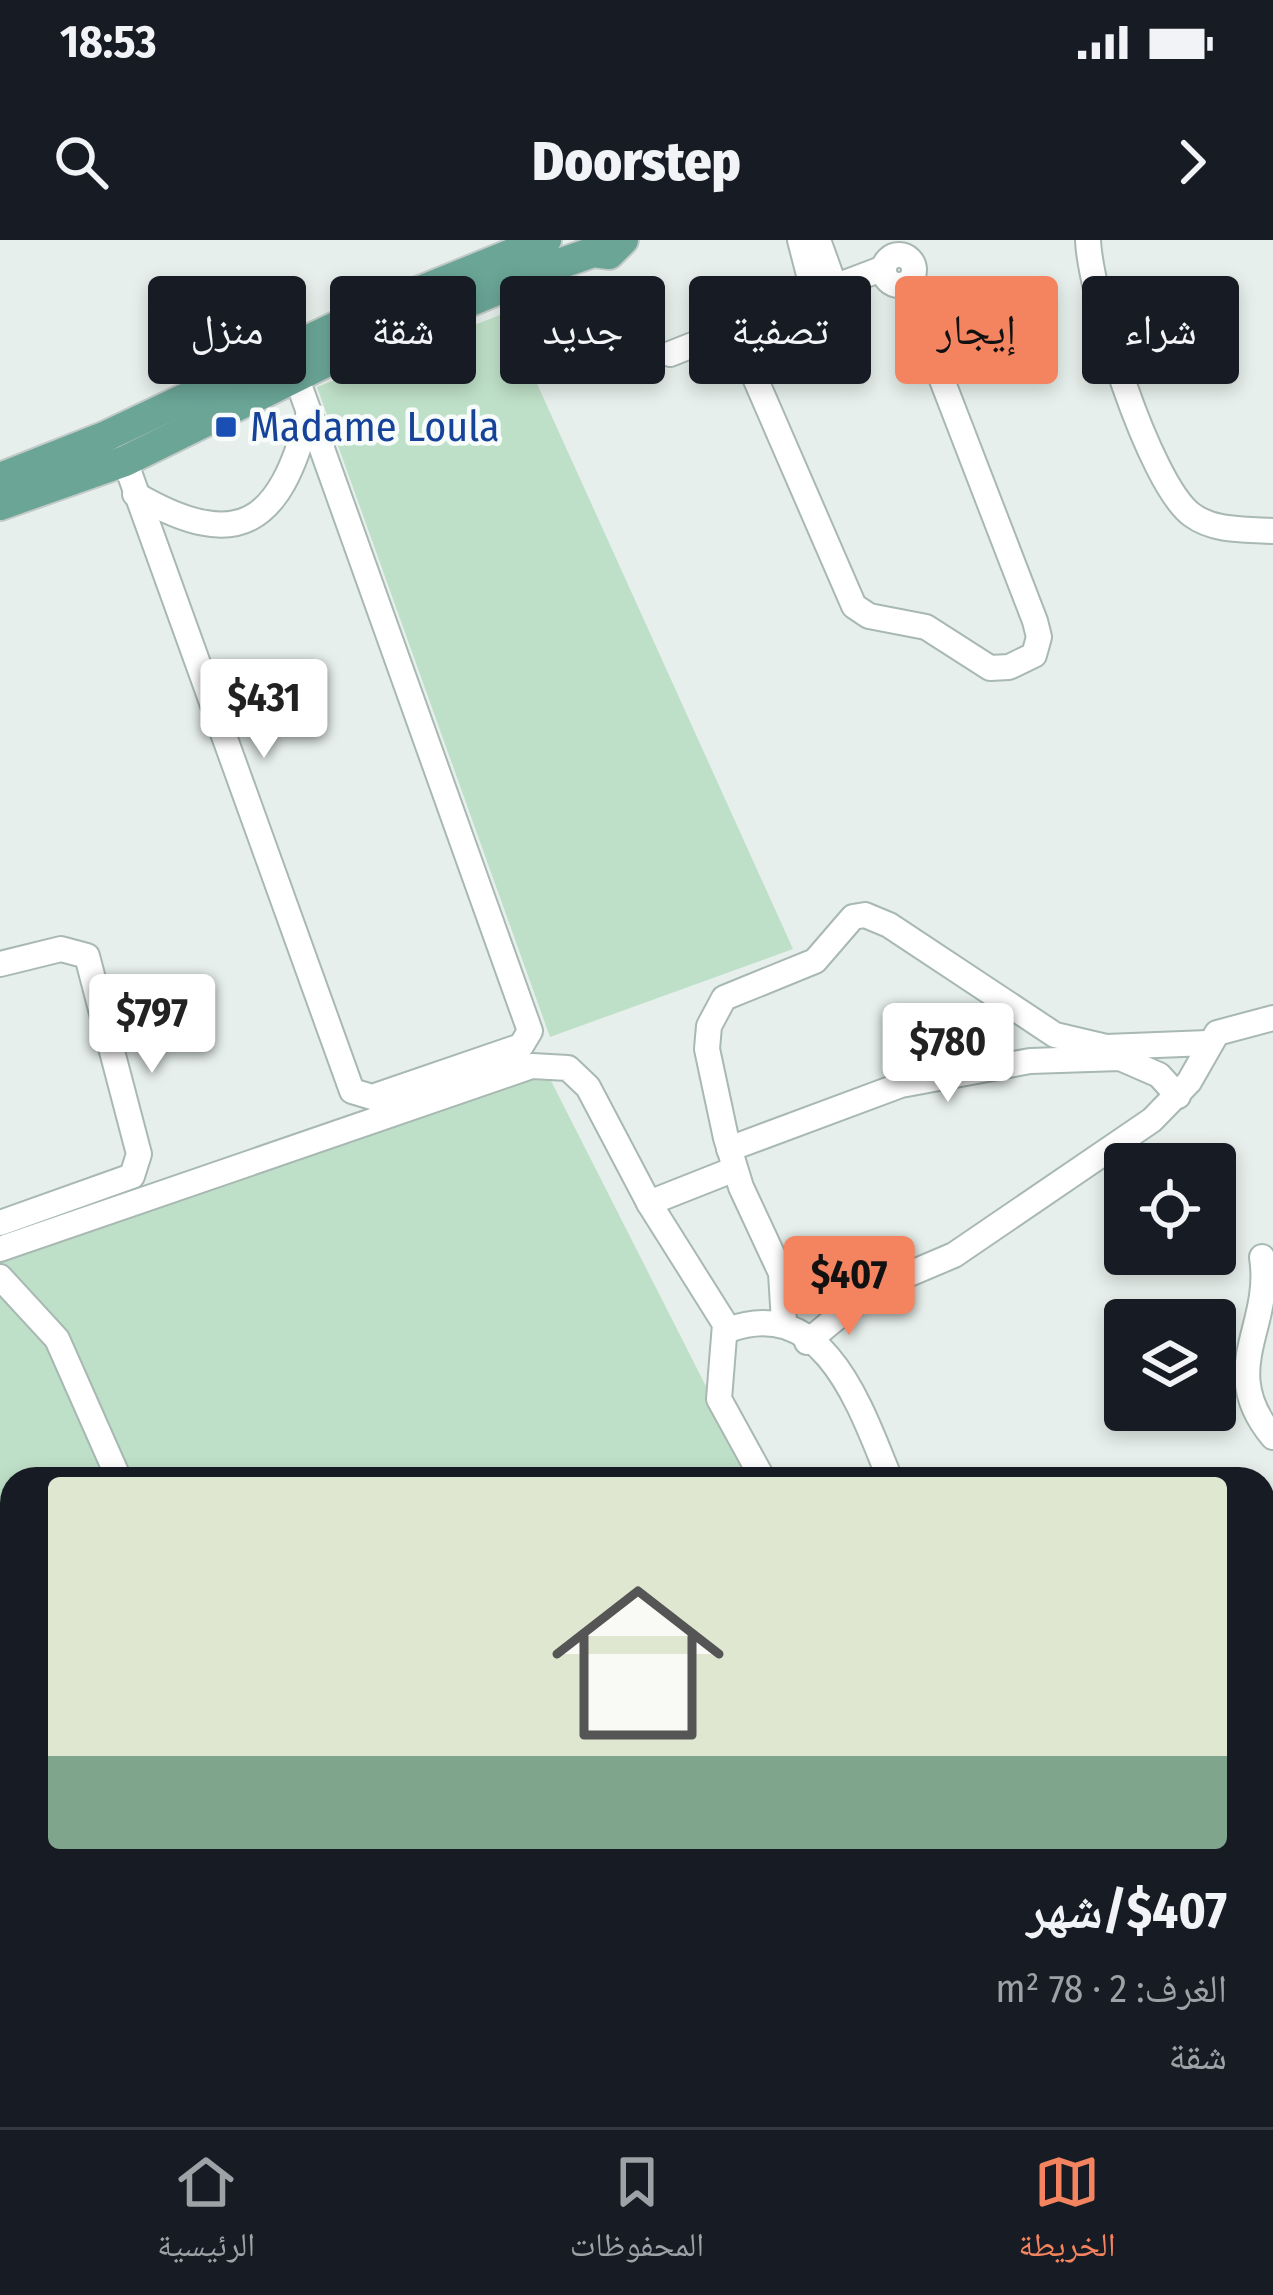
<!DOCTYPE html>
<html lang="ar">
<head>
<meta charset="utf-8">
<style>
  :root { --surface:#171b24; --page:#242831; --text:#f1f3f6; --muted:#9ea1a6; --line:#363941; --accent:#f4845f }
  body { margin:0; font-family:"Fira Sans Condensed","Noto Naskh Arabic",sans-serif; background:var(--page); color:var(--text); direction:rtl; height:100vh; display:flex; flex-direction:column; font-size:45px; white-space:nowrap }
  * { box-sizing:border-box; margin:0 }
  p { font-size:39px; color:var(--muted) }
  .icon { flex:none; width:66px; height:66px; fill:none; stroke:currentColor; stroke-width:2; stroke-linecap:round; stroke-linejoin:round }
  .map { position:relative; flex:1; overflow:hidden; direction:ltr }
  .details { position:absolute; left:0px; top:1227px; width:1275px; height:660px; display:flex; flex-direction:column; background:var(--surface); border-radius:36px 36px 0 0; box-shadow:0 6px 18px #0003; direction:rtl }
  .details>* { flex:none }
  .hud { position:absolute; left:36px; top:36px; width:1203px; height:108px; direction:rtl; display:flex; gap:24px }
  .controls { position:absolute; left:1104px; top:903px; display:grid; gap:24px }
  .controls a { display:grid; place-items:center; width:132px; height:132px; border-radius:12px; background:var(--surface); box-shadow:0 6px 18px #0003; font-size:60px }
  .price { position:absolute; translate:-50% -102px; padding:0 27px; border-radius:12px; background:#fff; color:#222; font-size:39px; line-height:78px; filter:drop-shadow(0 3px 6px #0008) }
  .price::after { content:''; position:absolute; left:50%; top:72px; width:36px; height:27px; margin-left:-18px; background:inherit; clip-path:polygon(0 0,100% 0,50% 100%) }
  .price.selected { background:var(--accent); color:#111 }
  ul { padding:0; list-style:none }
  li { display:grid; align-content:center; gap:24px; height:636px; padding:0 48px }
  li span { display:grid; place-items:center; height:372px; border-radius:12px; color:#555 }
  li>.icon { margin-inline-start:auto }
  span .icon { width:216px; height:216px; fill:#fffc; stroke-width:1 }
  li b { font-size:51px }
  .chip { padding:0 42px; border-radius:12px; background:var(--surface); box-shadow:0 6px 18px #0003; font-size:42px; line-height:108px }
  .chip.selected { background:var(--accent); color:#111 }
  .status { display:flex; justify-content:space-between; align-items:center; height:84px; padding:0 60px; background:var(--surface); direction:ltr }
  .status svg { height:33px; fill:currentColor }
  header { display:flex; justify-content:space-between; align-items:center; height:156px; padding:0 48px; background:var(--surface); font-size:54px; font-weight:800 }
  .menu { display:flex; justify-content:space-around; align-items:center; height:168px; border-top:3px solid var(--line); background:var(--surface); font-size:33px; color:var(--muted) }
  .menu a { display:grid; justify-items:center; gap:6px }
  .menu .selected { color:var(--accent) }
  .map>svg:first-child { display:block }
</style>
</head>
<body>
<div class="status"><b>18:53</b><svg viewBox="0 0 49 12"><path d="M0 12V9h3v3zM5 12V6h3v6zM10 12V3h3v9zM15 12V0h3v12zM26 1h20v11H26zM47 4h2v5h-2z"/></svg></div>
<header><svg class="icon" aria-label="forward" viewBox="0 0 24 24"><path d="M9 5l7 7-7 7"/></svg>Doorstep<svg class="icon" aria-label="search" viewBox="0 0 24 24"><circle cx="10" cy="10" r="6"/><path d="M15 15l6 6"/></svg></header>
<div class="map">
<svg width="1273" height="1887" viewBox="0 0 1273 1887">
  <rect width="100%" height="100%" fill="#e6efeb"/>
  <!-- green -->
  <g fill="#bfe0c8">
    <polygon points="505,73 793,709 550,797 317,147"/>
    <polygon points="543,825 753,1239 12,1239 12,1875 862,1875 865,1887 0,1887 0,1012"/>
  </g>
  <g fill="none" stroke-linecap="round" stroke-linejoin="round">
    <defs>
      <g id="minor">
        <polyline points="800,0 814,54"/>
        <polyline points="818,0 835,47"/>
        <path d="M1088,0C1090,54 1149,244 1192,275C1215,292 1247,289 1273,291"/>
        <circle cx="899" cy="30" r="15"/>
        <polyline points="884,28 755,77 745,87 742,108 854,366 869,376 926,387 990,428 1009,427 1034,415 1039,397 1035,381 905,44"/>
        <polyline points="670,114 723,93 741,97"/>
        <polyline points="125,221 352,851 372,857 521,806 530,791 296,136"/>
        <path d="M135,254C239,315 280,283 308,176"/>
        <polyline points="0,724 61,709 87,716 139,914 132,936 0,983"/>
        <polyline points="729,909 901,845 1030,821 1120,818 1159,835 1178,856"/>
        <polyline points="649,963 735,929"/>
        <polyline points="0,1009 532,826 568,828 588,847 649,963 725,1084 719,1159 763,1239"/>
        <path d="M1262,1017C1273,1088 1216,1129 1273,1197"/>
        <polyline points="0,1037 57,1099 119,1239"/>
        <polyline points="784,1082 781,1033 741,947 726,898 707,809 709,786 724,758 815,721 853,677 865,675 889,685 1055,795 1106,807 1208,803"/>
        <path d="M728,1090C825,1054 861,1169 890,1239"/>
        <polyline points="807,1102 869,1051 954,1015 1152,880 1189,842 1217,793 1273,778"/>
        <polyline points="1263,1479 1273,1472"/>
        <polyline points="1263,1580 1273,1580"/>
        <polyline points="876,1875 878,1887"/>
        <polyline points="348,1887 351,1875"/>
      </g>
      <g id="major">
        <polyline points="0,238 104,197 359,76 546,0"/>
        <polyline points="0,265 125,221 334,118 559,24 593,12 609,14 623,0"/>
      </g>
    </defs>
    <!-- minor casing -->
    <use href="#minor" stroke="#a8b8b2" stroke-width="28"/>
    <!-- major casing -->
    <use href="#major" stroke="#c2cac8" stroke-width="34"/>
    <!-- minor -->
    <use href="#minor" stroke="#fff" stroke-width="24"/>
    <!-- major -->
    <use href="#major" stroke="#6aa596" stroke-width="30"/>
  </g>
  <!-- markers -->
  <rect fill="#1a4fb4" stroke="#f7fbf9" stroke-width="4.5" x="214" y="175" width="24" height="24" rx="6"/>
  <g text-anchor="middle" dominant-baseline="central" stroke-width="9" stroke-linejoin="round" paint-order="stroke">
    <!-- transit labels -->
    <g font-size="42" fill="#164399" stroke="#f7fbf9" text-anchor="start">
      <text x="250" y="187">Madame Loula</text>
    </g>
  </g>
</svg>
<div class="controls">
<a><svg class="icon" aria-label="locate" viewBox="0 0 24 24"><circle cx="12" cy="12" r="6"/><path d="M12 2v4M12 18v4M2 12h4M18 12h4"/></svg></a>
<a><svg class="icon" aria-label="layers" viewBox="0 0 24 24"><path d="M12 4l9 5-9 5-9-5zM3 14l9 5 9-5"/></svg></a>
</div>
<b class="price" style="left:264px;top:521px">$431</b>
<b class="price" style="left:152px;top:836px">$797</b>
<b class="price" style="left:948px;top:865px">$780</b>
<b class="price selected" style="left:849px;top:1098px">$407</b>
<div class="hud">
<a class="chip">شراء</a>
<a class="chip selected">إيجار</a>
<a class="chip">تصفية</a>
<a class="chip">جديد</a>
<a class="chip">شقة</a>
<a class="chip">منزل</a>
</div>
<section class="details">
<ul>
<li><span style="background:linear-gradient(#dfe7d0 75%,#7fa58c 0)"><svg class="icon" aria-label="home" viewBox="0 0 24 24"><path d="M3 11l9-7 9 7M6 9v11h12V9"/></svg></span><div><b>$407/شهر</b><p>الغرف: 2 · 78 m²</p><p>شقة</p></div></li>
</ul>
</section>
</div>
<nav class="menu">
<a class="selected"><svg class="icon" aria-label="map" viewBox="0 0 24 24"><path d="M3 6l6-2 6 2 6-2v14l-6 2-6-2-6 2zM9 4v14M15 6v14"/></svg>الخريطة</a>
<a><svg class="icon" aria-label="saved" viewBox="0 0 24 24"><path d="M7 4h10v16l-5-4-5 4z"/></svg>المحفوظات</a>
<a><svg class="icon" aria-label="home" viewBox="0 0 24 24"><path d="M3 11l9-7 9 7M6 9v11h12V9"/></svg>الرئيسية</a>
</nav>
</body>
</html>
